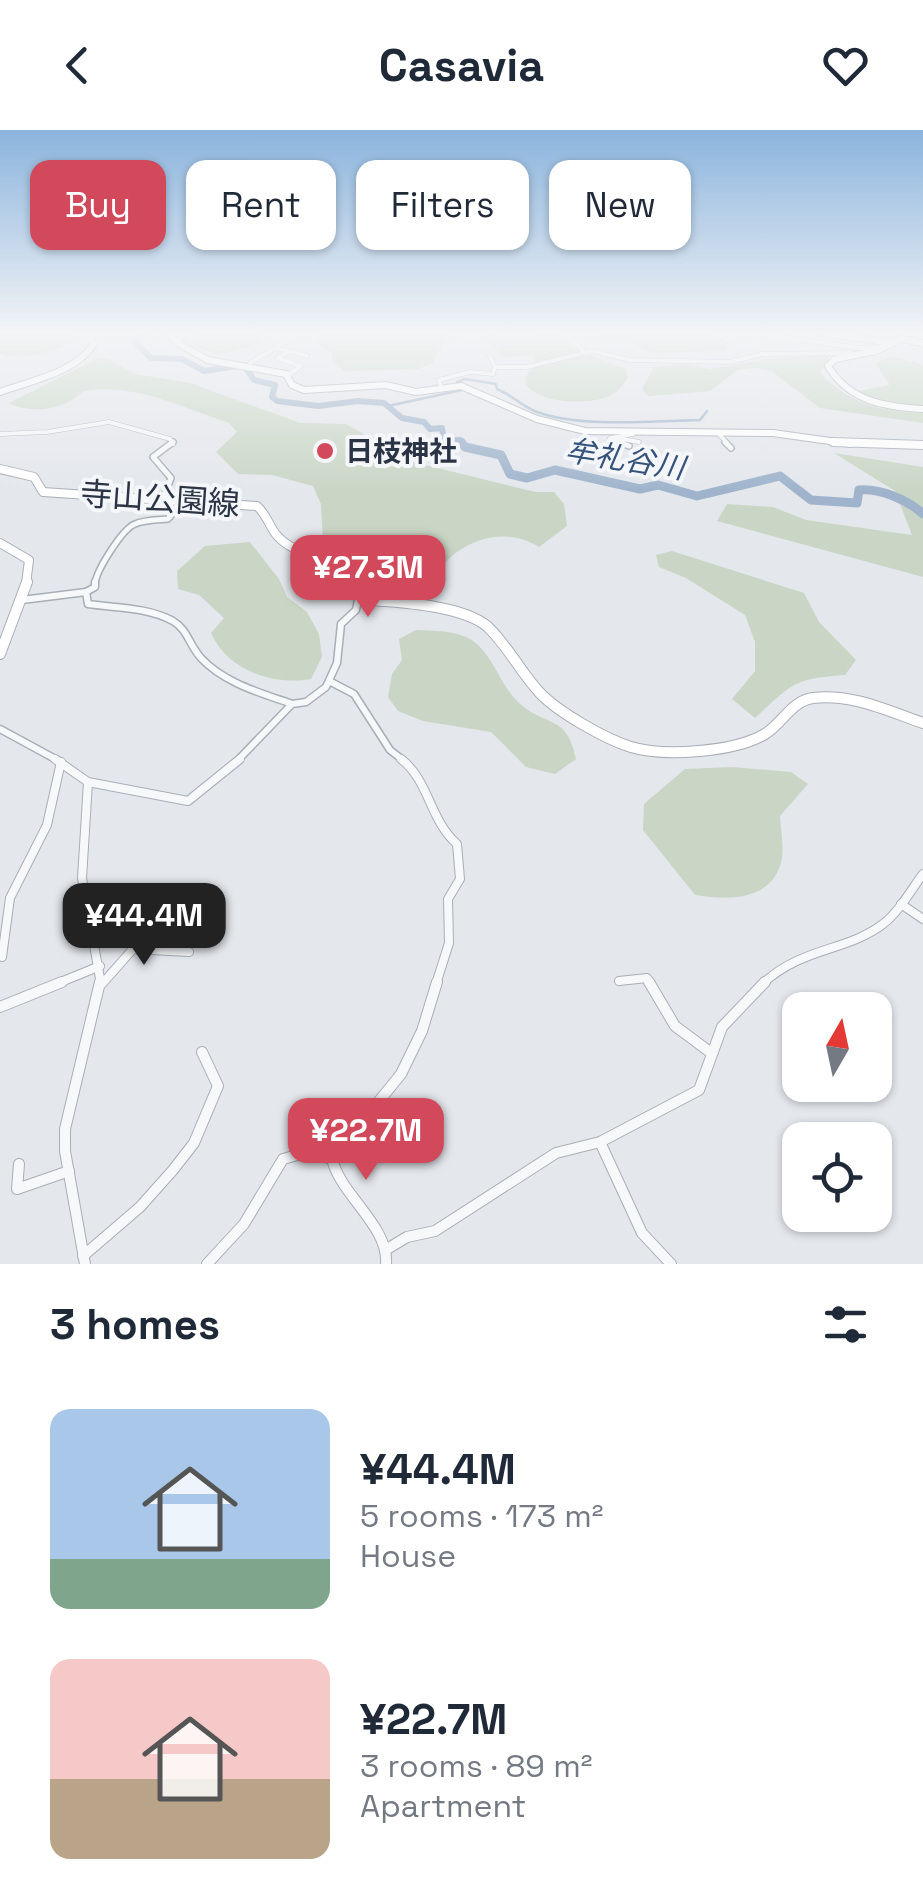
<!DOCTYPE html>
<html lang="en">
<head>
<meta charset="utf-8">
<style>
  :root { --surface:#fff; --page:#f6f6f7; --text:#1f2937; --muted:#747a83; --accent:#d1495b }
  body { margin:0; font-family:"Space Grotesk","Noto Sans JP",sans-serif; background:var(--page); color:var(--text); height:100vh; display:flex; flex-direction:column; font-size:38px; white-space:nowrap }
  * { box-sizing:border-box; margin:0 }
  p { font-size:32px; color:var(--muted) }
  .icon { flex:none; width:55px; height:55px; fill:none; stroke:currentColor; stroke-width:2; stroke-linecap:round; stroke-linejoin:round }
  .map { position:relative; height:1134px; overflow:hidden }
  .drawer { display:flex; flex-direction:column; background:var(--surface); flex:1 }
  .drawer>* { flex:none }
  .guide { position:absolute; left:30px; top:30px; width:865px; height:90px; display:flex; gap:20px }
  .needle { width:65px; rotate:9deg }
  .fabs { position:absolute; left:782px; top:862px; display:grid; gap:20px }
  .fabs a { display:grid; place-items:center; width:110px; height:110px; border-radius:20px; background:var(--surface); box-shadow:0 2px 8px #0004; font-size:50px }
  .price { position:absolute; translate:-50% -85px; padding:0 22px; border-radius:20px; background:var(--accent); color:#fff; font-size:32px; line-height:65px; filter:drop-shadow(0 2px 5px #0008) }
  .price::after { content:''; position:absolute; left:50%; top:60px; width:30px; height:22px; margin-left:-15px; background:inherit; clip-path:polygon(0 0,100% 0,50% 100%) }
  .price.current { background:#222; color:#fff }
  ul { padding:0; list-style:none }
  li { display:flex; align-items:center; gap:30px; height:250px; padding:0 50px }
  li span { display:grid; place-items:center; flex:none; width:280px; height:200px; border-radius:20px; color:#555 }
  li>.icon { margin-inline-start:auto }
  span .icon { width:120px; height:120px; fill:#fffc; stroke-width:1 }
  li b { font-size:42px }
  h2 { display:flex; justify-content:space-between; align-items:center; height:120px; padding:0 50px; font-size:42px }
  .tag { padding:0 35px; border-radius:20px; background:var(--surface); box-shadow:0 2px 8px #0004; font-size:35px; line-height:90px }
  .tag.current { background:var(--accent); color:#fff }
  header { display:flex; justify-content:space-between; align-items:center; height:130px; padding:0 50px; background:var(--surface); font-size:45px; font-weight:700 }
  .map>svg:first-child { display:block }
</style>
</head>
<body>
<header><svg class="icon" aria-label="back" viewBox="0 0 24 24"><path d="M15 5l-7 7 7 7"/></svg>Casavia<svg class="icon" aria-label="heart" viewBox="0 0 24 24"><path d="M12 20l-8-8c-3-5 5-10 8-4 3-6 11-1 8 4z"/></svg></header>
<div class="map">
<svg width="923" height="1134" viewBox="0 0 923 1134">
  <rect width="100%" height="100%" fill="#e4e7ec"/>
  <!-- green -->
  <g fill="#c9d6c5">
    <path d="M0,202H68L73,210C55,223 21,230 0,224Z"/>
    <polygon points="205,202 260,202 259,214 220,225 195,217 191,209"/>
    <polygon points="326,202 448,202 433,233 418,239 344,241 332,229 332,223 319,215 318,208"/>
    <path d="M540,202H559L573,218L626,239L628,248C624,254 618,262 611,265C590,276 542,274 526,255L525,248L535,234L533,226L504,227L482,207L487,204L528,209Z"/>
    <polygon points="578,202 703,202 729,213 725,221 653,223 619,208"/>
    <path d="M830,225L820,243C850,274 880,281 923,283V293L820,278L771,241L755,238L738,240L710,261L648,266L642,259L654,237L687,234L710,239L767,229Z"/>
    <polygon points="892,226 923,235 923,276 883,273 853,262 890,255 875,233"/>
    <path d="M98,228L108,229L135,244L190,253L300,293L346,294L413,332L535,362H554L564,374L567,396L539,417C514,401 482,404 457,422C445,430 441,442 426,447C417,451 405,449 395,448C376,424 352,421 323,414L321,374L313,356L272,345L238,344L216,322L237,302L229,293C183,278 139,255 90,260C81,261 77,267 70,271C53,281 25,282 9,273Z"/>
    <polygon points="834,323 923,337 923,447 717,391 727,374 773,377 806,390 912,405 895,361"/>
    <path d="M250,412L279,449L287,467L307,482L319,504L322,527L311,549C273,556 227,540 211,503L224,488L199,465L178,459L177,441L205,416Z"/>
    <path d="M672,421L804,463L819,492L856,530L845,545C791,549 793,554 755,588L732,569L755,541V512L745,485L686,448L659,437L656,425Z"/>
    <path d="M416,500C435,501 453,500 470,509C492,522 500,555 518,572C544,597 567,583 576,629L555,644L526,637L491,602L423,591L398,581L388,567L392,544L402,530L399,509Z"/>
    <path d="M732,637L791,642L808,654L780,686C781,701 785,723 780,736C767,772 726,770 695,765L643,700L644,674L685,639Z"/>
  </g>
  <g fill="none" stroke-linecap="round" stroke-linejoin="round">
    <!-- stream -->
    <g stroke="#9fb4cc" stroke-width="2.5">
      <path d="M457,252L465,249L496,254L497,259C512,265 523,277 537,282C581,298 653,291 700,290L707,281"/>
      <polyline points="388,276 462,260"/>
    </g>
    <!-- river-far1 -->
    <polyline stroke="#9fb4cc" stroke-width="6" points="145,202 135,212 151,228 182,229 204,241 244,235 254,250 275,255 272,267 277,271 318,276 358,271 384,273 402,288 424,292 430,299 442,298 444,311 460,310 463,314"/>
    <!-- river -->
    <path stroke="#9fb4cc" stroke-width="9" d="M461,312L465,317L501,325L510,344L527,348L555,340L640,359L658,355L697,366L780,346L811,370L857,373L859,360C880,358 908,370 923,384"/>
    <defs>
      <g id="street-far4">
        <polyline points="566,202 583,221"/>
        <polyline points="745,202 860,218 885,217"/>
        <polyline points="460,210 493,202"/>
        <polyline points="178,214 184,205 195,202"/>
        <polyline points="279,219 290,221 277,228 301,236 288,245"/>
        <polyline points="290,221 307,226"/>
        <polyline points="250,233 302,202"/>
        <polyline points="495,237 527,237 592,221 630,230 730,232 762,224 852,223"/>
        <polyline points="441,257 439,250 470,242 493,244 495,237 490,226"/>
        <polyline points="717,302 728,314"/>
        <polyline points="0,304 47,302 109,292 170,309 173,314"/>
        <polyline points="610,308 625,314"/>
        <polyline points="611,308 633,304"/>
        <polyline points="617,308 639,312"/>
      </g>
      <g id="street-far3">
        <polyline points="619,312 629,316"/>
        <polyline points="725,312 731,318"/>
        <polyline points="162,371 171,348 153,327 173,312"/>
        <path d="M95,454C96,441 122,399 135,394C144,390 158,390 168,389L181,374"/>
      </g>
      <g id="street-far2">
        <path d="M95,452V457L86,462L88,474C116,478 147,477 173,491C188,500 189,515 201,528C224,553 261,563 292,574"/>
        <polyline points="22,470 86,462"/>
        <polyline points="331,552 354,564 390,620 404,631"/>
        <polyline points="0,599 59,631"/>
        <polyline points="237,631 292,574 306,572 326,557 337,533 341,494 356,480 361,454"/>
      </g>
      <g id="street-far1">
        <polyline points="55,629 88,652 188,671 240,629"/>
        <path d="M401,629C429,650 430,691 457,714L460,749L448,769L449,813L436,854"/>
        <polyline points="88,652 82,748 101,854"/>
        <polyline points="901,774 923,789"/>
        <polyline points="168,820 177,795 195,794"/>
        <polyline points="2,827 10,768 47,695 61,632"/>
        <polyline points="619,851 647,848 651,854"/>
        <polyline points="56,854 100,836"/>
        <polyline points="102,854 133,819 189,822"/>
        <path d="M762,854C804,816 846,822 883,794C899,782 911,760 923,744"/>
      </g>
      <g id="street">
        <polyline points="649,852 675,896 710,922"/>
        <polyline points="0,877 62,852"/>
        <polyline points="600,1012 642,1103 671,1134"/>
        <polyline points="332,1029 401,944 422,901 437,852"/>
        <polyline points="19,1034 17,1059 69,1041"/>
        <polyline points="387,1119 407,1107 435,1101 556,1023 600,1012 699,960 722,897 765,852"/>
        <polyline points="83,1126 140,1077 173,1040 194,1013 218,956 202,922"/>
        <polyline points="85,1134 65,1021 65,999 100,852"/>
        <path d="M207,1134L244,1094L283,1029L308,1022L332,1029C341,1066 389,1096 386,1134"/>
      </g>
      <g id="secondary-far2">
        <polyline points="166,202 181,215 208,230 286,244 292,255 304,260 386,255 416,262 461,256 537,289 585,301 773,303 851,314"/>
        <polyline points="818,202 892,213"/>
        <path d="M923,213L901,209L876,221L835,229L828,236C849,271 884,277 923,279"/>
      </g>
      <g id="secondary-far1">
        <polyline points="833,312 923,315"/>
        <path d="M0,339L34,347L43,362L257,376C266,384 268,393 275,403C293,427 332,429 359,432L364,454"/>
        <polyline points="0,413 29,430 26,454"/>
      </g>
      <g id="secondary">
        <path d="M364,452V463L371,470C402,472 464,476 488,497C508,516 521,543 540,563C558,582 605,609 631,617C664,627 735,622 765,604C782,594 791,571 813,568C851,563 888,581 923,593"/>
        <polyline points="0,524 27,452"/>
      </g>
      <path id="primary" d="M0,262C30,251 78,242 94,213L84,202"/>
    </defs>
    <!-- street-far4 casing -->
    <use href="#street-far4" stroke="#a9aeb7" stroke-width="5"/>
    <!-- street-far3 casing -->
    <use href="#street-far3" stroke="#a9aeb7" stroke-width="8"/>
    <!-- street-far2 casing -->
    <use href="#street-far2" stroke="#a9aeb7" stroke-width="9"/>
    <!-- street-far1 casing -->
    <use href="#street-far1" stroke="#a9aeb7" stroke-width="10"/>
    <!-- street casing -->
    <use href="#street" stroke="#a9aeb7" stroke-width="12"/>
    <!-- secondary-far2 casing -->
    <use href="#secondary-far2" stroke="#a9aeb7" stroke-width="8"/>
    <!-- secondary-far1 casing -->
    <use href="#secondary-far1" stroke="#a9aeb7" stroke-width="10"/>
    <!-- secondary casing -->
    <use href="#secondary" stroke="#a9aeb7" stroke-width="12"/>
    <!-- primary casing -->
    <use href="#primary" stroke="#a3abb8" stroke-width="8"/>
    <!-- street-far4 -->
    <use href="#street-far4" stroke="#f7f8fa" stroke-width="4"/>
    <!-- street-far3 -->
    <use href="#street-far3" stroke="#f7f8fa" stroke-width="5"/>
    <!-- street-far2 -->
    <use href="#street-far2" stroke="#f7f8fa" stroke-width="6"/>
    <!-- street-far1 -->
    <use href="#street-far1" stroke="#f7f8fa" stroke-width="8"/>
    <!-- street -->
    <use href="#street" stroke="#f7f8fa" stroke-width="10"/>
    <!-- secondary-far2 -->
    <use href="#secondary-far2" stroke="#fff" stroke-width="6"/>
    <!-- secondary-far1 -->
    <use href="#secondary-far1" stroke="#fff" stroke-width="8"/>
    <!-- secondary -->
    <use href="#secondary" stroke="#fff" stroke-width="10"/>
    <!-- primary -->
    <use href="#primary" stroke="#fff" stroke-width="6"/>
  </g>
  <!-- sky -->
  <linearGradient id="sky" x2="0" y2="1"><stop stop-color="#8bb4dd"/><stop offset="0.56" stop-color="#f3f4f6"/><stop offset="1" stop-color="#f3f4f6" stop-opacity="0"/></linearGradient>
  <rect width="923" height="361" fill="url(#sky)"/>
  <!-- markers -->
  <circle fill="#d1495b" stroke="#f4f6f9" stroke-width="4" cx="325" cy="321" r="10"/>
  <g text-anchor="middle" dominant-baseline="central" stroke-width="8" stroke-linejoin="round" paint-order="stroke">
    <!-- far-poi labels -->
    <g font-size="28" font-weight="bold" fill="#2b3445" stroke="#f4f6f9" text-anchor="start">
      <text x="345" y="321">日枝神社</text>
    </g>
    <!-- far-water labels -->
    <g font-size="30" font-style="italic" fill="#34527a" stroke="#f4f6f9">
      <text transform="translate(625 329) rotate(9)">牟礼谷川</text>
    </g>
    <!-- street labels -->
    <g font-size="32" fill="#2b3445" stroke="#f4f6f9">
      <text transform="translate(160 369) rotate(4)">寺山公園線</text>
    </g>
  </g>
</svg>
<div class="fabs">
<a><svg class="needle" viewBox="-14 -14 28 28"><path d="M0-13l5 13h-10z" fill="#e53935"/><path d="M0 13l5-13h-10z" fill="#747a83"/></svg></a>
<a><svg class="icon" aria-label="locate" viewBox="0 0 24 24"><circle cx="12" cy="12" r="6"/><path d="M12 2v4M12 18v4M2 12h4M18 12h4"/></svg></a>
</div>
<b class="price" style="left:368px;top:490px">¥27.3M</b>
<b class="price current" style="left:144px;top:838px">¥44.4M</b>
<b class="price" style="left:366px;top:1053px">¥22.7M</b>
<div class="guide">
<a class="tag current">Buy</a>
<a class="tag">Rent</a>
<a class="tag">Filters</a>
<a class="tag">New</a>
</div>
</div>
<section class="drawer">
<h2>3 homes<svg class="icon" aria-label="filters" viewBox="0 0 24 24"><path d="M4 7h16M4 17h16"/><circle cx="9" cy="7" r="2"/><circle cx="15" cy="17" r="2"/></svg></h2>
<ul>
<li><span style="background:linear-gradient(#a9c7e8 75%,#7fa58c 0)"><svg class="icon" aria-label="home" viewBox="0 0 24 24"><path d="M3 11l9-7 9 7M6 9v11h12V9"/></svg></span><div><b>¥44.4M</b><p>5 rooms · 173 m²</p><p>House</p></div></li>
<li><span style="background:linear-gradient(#f6c9c9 60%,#b9a48a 0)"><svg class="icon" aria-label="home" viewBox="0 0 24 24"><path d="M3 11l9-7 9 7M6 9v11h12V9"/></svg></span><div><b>¥22.7M</b><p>3 rooms · 89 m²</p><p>Apartment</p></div></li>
</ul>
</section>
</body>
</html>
